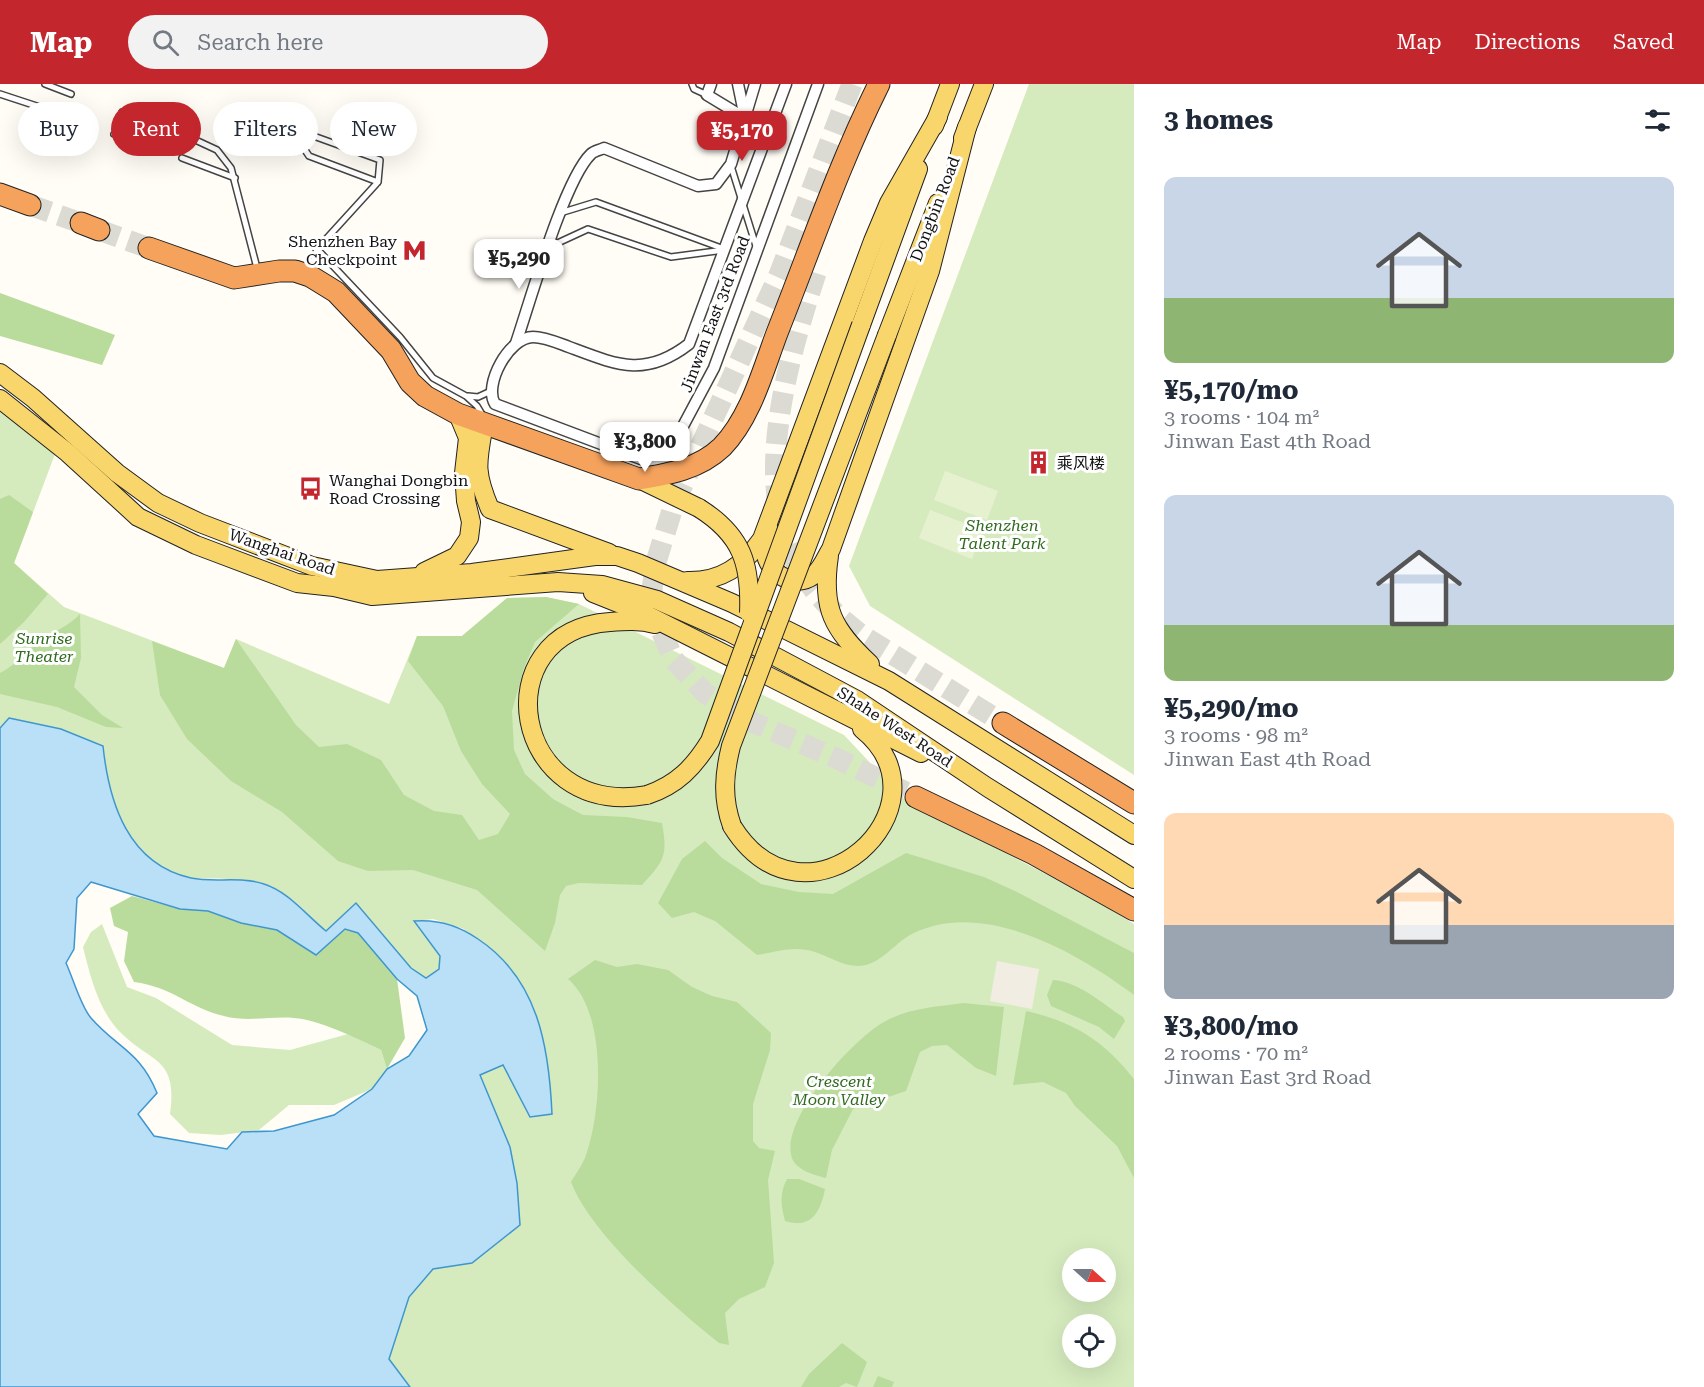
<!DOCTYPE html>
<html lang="en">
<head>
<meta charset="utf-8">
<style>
  :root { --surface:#fff; --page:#f2f2f3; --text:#1f2937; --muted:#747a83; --accent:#c4262e }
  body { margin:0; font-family:"Roboto Serif","Noto Sans SC",serif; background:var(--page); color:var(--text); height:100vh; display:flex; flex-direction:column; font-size:22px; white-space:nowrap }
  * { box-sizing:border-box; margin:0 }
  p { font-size:20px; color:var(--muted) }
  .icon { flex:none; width:33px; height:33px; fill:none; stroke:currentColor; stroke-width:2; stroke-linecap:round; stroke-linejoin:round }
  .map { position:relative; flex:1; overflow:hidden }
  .sheet { display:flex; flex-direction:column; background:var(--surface); width:570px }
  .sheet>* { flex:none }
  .top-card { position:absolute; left:18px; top:18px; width:570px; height:54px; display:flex; gap:12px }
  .needle { width:39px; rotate:111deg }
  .tools { position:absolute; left:1062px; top:1164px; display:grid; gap:12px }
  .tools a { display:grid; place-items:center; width:54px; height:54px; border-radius:50%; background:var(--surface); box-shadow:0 6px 24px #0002; font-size:30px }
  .price { position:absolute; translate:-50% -51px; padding:0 14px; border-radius:12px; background:#fff; color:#222; font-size:20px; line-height:39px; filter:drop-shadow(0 2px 3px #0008) }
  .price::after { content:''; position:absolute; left:50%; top:36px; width:18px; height:14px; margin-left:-9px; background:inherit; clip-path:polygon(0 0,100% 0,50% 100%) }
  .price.on { background:var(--accent); color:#fff }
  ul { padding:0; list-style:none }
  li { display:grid; align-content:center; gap:12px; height:318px; padding:0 30px }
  li span { display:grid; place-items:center; height:186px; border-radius:12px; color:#555 }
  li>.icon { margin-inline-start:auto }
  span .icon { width:108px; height:108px; fill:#fffc; stroke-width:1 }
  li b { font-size:26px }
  h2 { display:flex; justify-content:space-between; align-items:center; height:72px; padding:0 30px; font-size:26px }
  .chip { padding:0 21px; border-radius:27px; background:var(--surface); box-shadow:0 6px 24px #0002; font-size:21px; line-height:54px }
  .chip.on { background:var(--accent); color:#fff }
  header { display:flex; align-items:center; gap:36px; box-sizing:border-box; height:84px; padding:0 30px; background:var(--accent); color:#fff }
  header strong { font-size:28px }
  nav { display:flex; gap:33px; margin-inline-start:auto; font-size:21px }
  .search { width:420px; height:54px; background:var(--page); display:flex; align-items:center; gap:15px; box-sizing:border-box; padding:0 21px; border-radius:33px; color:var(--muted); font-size:22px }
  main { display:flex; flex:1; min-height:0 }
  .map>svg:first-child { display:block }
</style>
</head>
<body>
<header>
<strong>Map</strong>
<div class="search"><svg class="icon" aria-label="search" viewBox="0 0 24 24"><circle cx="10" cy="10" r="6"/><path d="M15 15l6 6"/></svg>Search here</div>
<nav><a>Map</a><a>Directions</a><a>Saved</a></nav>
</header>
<main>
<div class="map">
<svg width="1134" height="1303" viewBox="0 0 1134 1303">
  <rect width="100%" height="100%" fill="#fffdf5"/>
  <!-- green -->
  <g fill="#d5ebbd" fill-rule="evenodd">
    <polygon points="1029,0 1134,0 1134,691 870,522 849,482"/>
    <path d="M0,321L55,370L14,479L64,523L224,584L236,555L389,620L417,552H462L507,514L546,513L579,520L844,651L907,718L1090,813L1134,840V1303H410L389,1275L409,1213L433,1185L472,1179L493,1160L510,1063L480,991L503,980L530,1033L464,845L433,835L415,837L440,872L439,885L426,894L411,884L356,819L326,848C314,837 302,822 289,813C279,806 240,796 227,795C216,794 206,795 195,794C130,789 109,716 103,662L62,645L9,634L0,644ZM1072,1174H1106V1208H1072ZM1072,1240H1106V1274H1072Z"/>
    <path d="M102,840L127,903L156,914L232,961L290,966L348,950L381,966L387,985L372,1005L334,1021H289L259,1046L221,1051L189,1049L170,1030C178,972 151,980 119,947C98,925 90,891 83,863L91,848Z"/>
  </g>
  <!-- forest -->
  <g fill="#b9dc9c">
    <polygon points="0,209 115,251 102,281 0,252"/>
    <polygon points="9,411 33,428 14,479 48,510 24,538 0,560 0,415"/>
    <path d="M546,513L579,520L535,558L524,584L512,627L514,666L525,690L553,715L583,731L627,733L662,739C668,772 664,777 642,801L579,799L566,802L560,811L555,839L545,867L477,806L413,786L368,787L338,777L282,728L231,697L187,655L160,611L152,557L224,584L236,555L296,641L319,663L347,660L381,676L404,711L434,727L462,731L479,756L498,750L510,730L482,700L461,667L443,622L408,577L417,552H462L507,514Z"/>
    <path d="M80,530L81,574L74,603L102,631L123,644L106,643L57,623L0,610V589C16,581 26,567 41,556C54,547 69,542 80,530Z"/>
    <path d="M705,757L722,774L761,800L799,808L833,810L906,769L984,793L1015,807L1134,869V911C1078,869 983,814 912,850C894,859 880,882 858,882C843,882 828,872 815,868C794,861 777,868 757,871L715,837L694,828L672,834L658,819L682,775Z"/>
    <path d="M132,812L180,825L208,827L241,839L277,846L316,871L345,845L358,849L397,895L405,954L387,985L381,966C358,955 318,935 294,934C268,932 246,939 220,931C187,922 172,903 134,898L124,877L128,848L114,842L110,824Z"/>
    <path d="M595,876L617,883L637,880L668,886L692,903L712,912L737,918L771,949L770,966L753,1020V1057L759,1064L775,1067L768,1096L774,1179L765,1203L739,1215L725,1229L729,1261L719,1259C673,1222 592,1152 571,1098C575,1091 581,1083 585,1074C602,1029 608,929 568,895Z"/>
    <path d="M1053,896C1080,898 1101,919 1123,933L1125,937L1114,955L1099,943L1051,922L1047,911Z"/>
    <path d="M963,919L1004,923L996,992L976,984L947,961L932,962L920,968L906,1007L853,1025L832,1066L826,1094C814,1091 796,1086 792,1074C779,1036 853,955 884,938C908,924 936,923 963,919Z"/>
    <path d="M1026,927C1074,938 1103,956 1134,995V1094L1117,1062L1075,1022L1066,1009L1043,998L1013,1001Z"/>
    <path d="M787,1095H799L825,1105C820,1129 811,1145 785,1137C781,1122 779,1110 787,1095Z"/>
    <polygon points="842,1259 867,1278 857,1303 846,1299 839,1303 801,1303 809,1290"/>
    <polygon points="878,1292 894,1298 892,1303 873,1303"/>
  </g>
  <!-- pitch -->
  <g fill="#e6f2cf">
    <polygon points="945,387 998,407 987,436 934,416"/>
    <polygon points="930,426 983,446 972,475 919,454"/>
  </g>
  <!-- plaza -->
  <polygon fill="#f1ede2" points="997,877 1039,885 1032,925 990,917"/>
  <!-- water -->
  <path fill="#b9e0f7" stroke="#3f96cf" stroke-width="1.5" fill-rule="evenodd" d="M9,634L61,645L103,662C109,719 128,780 191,794C214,799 241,792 264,800C289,808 306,831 326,847L356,819L411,884L426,894L439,885L440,872L414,837C438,835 458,841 478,855C538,895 549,962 552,1030L530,1033L503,981L480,991L510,1063L517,1099L520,1141L472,1179L433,1185L409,1213L389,1275L410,1303H0V644ZM91,798L180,825L208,827L241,839L277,846L316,871L345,845L358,849L397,895L417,912L427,946L409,972L387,985L372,1005L334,1031L274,1047L242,1048L227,1065L154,1052L138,1030L157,1009C140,967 117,964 91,934C81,923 73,894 66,879L74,865L77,814Z"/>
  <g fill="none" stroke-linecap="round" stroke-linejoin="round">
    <!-- highway-tunnel -->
    <g stroke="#dbdad3" stroke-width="21" stroke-dasharray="21 10" stroke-linecap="butt">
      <polyline points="852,0 779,191 674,420 656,478 652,505 655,533 674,576 706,610 752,638 838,675 916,713"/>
      <polyline points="30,121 81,139"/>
      <polyline points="99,146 149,164"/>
      <path d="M816,189C789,272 753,392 794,475C810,507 835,531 863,552L1003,639"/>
    </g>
    <defs>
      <g id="lane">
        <polyline points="45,0 71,10"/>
        <polyline points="692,0 694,5 707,11"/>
        <polyline points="0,10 64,31"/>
        <polyline points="122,28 139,34"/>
        <polyline points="114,50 131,56"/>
        <polyline points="189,53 217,66 231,84 257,184"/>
        <polyline points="182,74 235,94"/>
        <polyline points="731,82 756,162"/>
        <polyline points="560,129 596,118 724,165"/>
        <polyline points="549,163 588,145 671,173 724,166"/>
        <polyline points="317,165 400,253 433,294 466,312 477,322 483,332"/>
        <polyline points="310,187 317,165 378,98 380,76 308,50 303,63 309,72 378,98"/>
        <polyline points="468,312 478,313 491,307"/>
      </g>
      <g id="street">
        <polyline points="711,0 707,11 745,34"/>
        <polyline points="738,0 744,29"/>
        <path d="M786,0L689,260C645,294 617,281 569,263C558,259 545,253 533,253C509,253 483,301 495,320L641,375L666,361L682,344L714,284L818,0"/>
        <path d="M516,259C530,218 564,96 591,70C594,67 600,66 604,64L698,102L716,100L731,80L755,0"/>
      </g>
      <g id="primary">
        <polyline points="934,42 950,0"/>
        <polyline points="963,54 984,0"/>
        <polyline points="861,241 918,85"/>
        <polyline points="887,251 938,119"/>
        <polyline points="0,289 33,314 117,389 158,419 200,439 312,482 377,496 472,489 595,472 617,472 638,479 732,519 889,597 1134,751"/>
        <polyline points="0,315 68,369 138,433 196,461 297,499 334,503 372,512 558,498 602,501 657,516 729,548 857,616 987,703 1134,795"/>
        <path d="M484,340C477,379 474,387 490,425L609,469"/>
        <polyline points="639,395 699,424"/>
        <path d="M768,443C767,453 763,465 767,475C774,494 800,505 816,489C823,482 826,473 831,465L930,187L967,43"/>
        <path d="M829,472C821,525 833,545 870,580"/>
        <polyline points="424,488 457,472 469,454 471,438 466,417 464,389 468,354 458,330"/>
        <path d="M687,497C721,498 743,482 762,455L873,157L889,119L938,33"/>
        <polyline points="593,509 643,529 921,669"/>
        <path d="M647,711C511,735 482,547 610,538C625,537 640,536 655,540"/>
        <path d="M732,742C806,861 957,722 862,645"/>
      </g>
      <g id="highway">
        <polyline points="0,110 30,121"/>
        <polyline points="81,139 99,146"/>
        <path d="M149,164L234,194L279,187H295L310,192L336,208L391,266L410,298L425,312L458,330L639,395C669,390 699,385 722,363C751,333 763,286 777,249C810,166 839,80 879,0"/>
        <polyline points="1003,639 1134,719"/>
        <polyline points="916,713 1034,770 1134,826"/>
      </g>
    </defs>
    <!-- lane casing -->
    <use href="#lane" stroke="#444" stroke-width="8"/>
    <!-- street casing -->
    <use href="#street" stroke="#444" stroke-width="13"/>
    <!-- primary casing -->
    <use href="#primary" stroke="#222" stroke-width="20"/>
    <!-- highway casing -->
    <use href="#highway" stroke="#222" stroke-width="23"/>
    <!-- lane -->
    <use href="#lane" stroke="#fff" stroke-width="5"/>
    <!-- street -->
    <use href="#street" stroke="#fff" stroke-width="10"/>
    <!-- primary -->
    <use href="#primary" stroke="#f9d66b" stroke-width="18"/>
    <!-- highway -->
    <use href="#highway" stroke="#f5a25d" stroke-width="21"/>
    <defs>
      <g id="primary-bridge">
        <path d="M699,424C742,451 751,480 749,529"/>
        <path d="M647,711C677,701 694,683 710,657L861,241"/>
        <path d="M732,742C722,714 724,690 731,662L887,251"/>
      </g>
    </defs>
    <!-- primary-bridge casing -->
    <use href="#primary-bridge" stroke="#222" stroke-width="20" stroke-linecap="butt"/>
    <!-- primary-bridge -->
    <use href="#primary-bridge" stroke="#f9d66b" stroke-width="18"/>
  </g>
  <!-- icons -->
  <defs>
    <symbol id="metro-bare" viewBox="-9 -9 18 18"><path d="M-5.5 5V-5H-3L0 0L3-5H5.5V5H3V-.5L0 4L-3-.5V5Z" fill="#c4262e" stroke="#fff" stroke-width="2.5" paint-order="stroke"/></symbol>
    <symbol id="building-bare" viewBox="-9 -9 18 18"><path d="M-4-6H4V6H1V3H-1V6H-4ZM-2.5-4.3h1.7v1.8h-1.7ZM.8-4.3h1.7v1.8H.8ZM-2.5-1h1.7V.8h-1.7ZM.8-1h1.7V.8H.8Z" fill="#c4262e" stroke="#fff" stroke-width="2.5" paint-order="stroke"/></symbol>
    <symbol id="bus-bare" viewBox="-9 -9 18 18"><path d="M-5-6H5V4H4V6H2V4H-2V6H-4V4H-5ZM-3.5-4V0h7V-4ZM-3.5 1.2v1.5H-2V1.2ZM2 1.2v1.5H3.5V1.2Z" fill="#c4262e" stroke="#fff" stroke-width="2.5" paint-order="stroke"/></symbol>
  </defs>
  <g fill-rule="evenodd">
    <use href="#metro-bare" x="398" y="150" width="33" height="33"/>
    <use href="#building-bare" x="1022" y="362" width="33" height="33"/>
    <use href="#bus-bare" x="294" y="388" width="33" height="33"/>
  </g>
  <g text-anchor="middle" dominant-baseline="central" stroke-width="6" stroke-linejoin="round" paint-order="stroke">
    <!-- street labels -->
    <g font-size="16" fill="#111" stroke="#fff">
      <text transform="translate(935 125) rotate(-69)">Dongbin Road</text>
      <text transform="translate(715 230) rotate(-69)">Jinwan East 3rd Road</text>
      <text transform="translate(282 468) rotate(19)">Wanghai Road</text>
      <text transform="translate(895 643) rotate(33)">Shahe West Road</text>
    </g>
    <!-- poi labels -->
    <g font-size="16" fill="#111" stroke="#fff" text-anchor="start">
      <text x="397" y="157" text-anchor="end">Shenzhen Bay<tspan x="397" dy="18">Checkpoint</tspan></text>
      <text x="1057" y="379">乘风楼</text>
      <text x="329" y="396">Wanghai Dongbin<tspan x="329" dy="18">Road Crossing</tspan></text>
    </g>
    <!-- park labels -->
    <g font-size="16" font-style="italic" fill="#2f6b1f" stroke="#fff">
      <text x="1002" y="441">Shenzhen<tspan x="1002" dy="18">Talent Park</tspan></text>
      <text x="44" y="554">Sunrise<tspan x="44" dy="18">Theater</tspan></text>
      <text x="839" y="997">Crescent<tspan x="839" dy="18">Moon Valley</tspan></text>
    </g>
  </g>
</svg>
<div class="tools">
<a><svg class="needle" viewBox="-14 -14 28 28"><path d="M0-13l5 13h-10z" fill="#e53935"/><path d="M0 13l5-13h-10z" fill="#747a83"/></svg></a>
<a><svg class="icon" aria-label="locate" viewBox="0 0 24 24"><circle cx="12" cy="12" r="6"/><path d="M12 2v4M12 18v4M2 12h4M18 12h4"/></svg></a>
</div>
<b class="price on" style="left:742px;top:78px">¥5,170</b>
<b class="price" style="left:519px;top:206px">¥5,290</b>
<b class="price" style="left:645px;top:389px">¥3,800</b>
<div class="top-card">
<a class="chip">Buy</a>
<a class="chip on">Rent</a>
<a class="chip">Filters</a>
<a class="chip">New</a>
</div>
</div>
<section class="sheet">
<h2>3 homes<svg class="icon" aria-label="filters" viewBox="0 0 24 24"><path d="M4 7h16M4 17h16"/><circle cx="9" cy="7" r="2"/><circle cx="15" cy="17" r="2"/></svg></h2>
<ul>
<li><span style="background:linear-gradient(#c9d6e8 65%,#8fb573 0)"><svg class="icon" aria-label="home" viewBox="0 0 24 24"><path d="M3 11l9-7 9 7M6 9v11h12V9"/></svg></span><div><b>¥5,170/mo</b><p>3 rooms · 104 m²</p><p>Jinwan East 4th Road</p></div></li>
<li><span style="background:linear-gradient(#c9d6e8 70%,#8fb573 0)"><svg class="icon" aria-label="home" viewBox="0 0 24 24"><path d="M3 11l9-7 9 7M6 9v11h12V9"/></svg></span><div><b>¥5,290/mo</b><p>3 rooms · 98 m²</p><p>Jinwan East 4th Road</p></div></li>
<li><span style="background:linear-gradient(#ffd9b3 60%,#9aa5b1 0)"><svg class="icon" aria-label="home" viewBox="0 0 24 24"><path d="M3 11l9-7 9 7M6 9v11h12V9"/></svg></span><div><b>¥3,800/mo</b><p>2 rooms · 70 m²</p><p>Jinwan East 3rd Road</p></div></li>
</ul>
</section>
</main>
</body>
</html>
